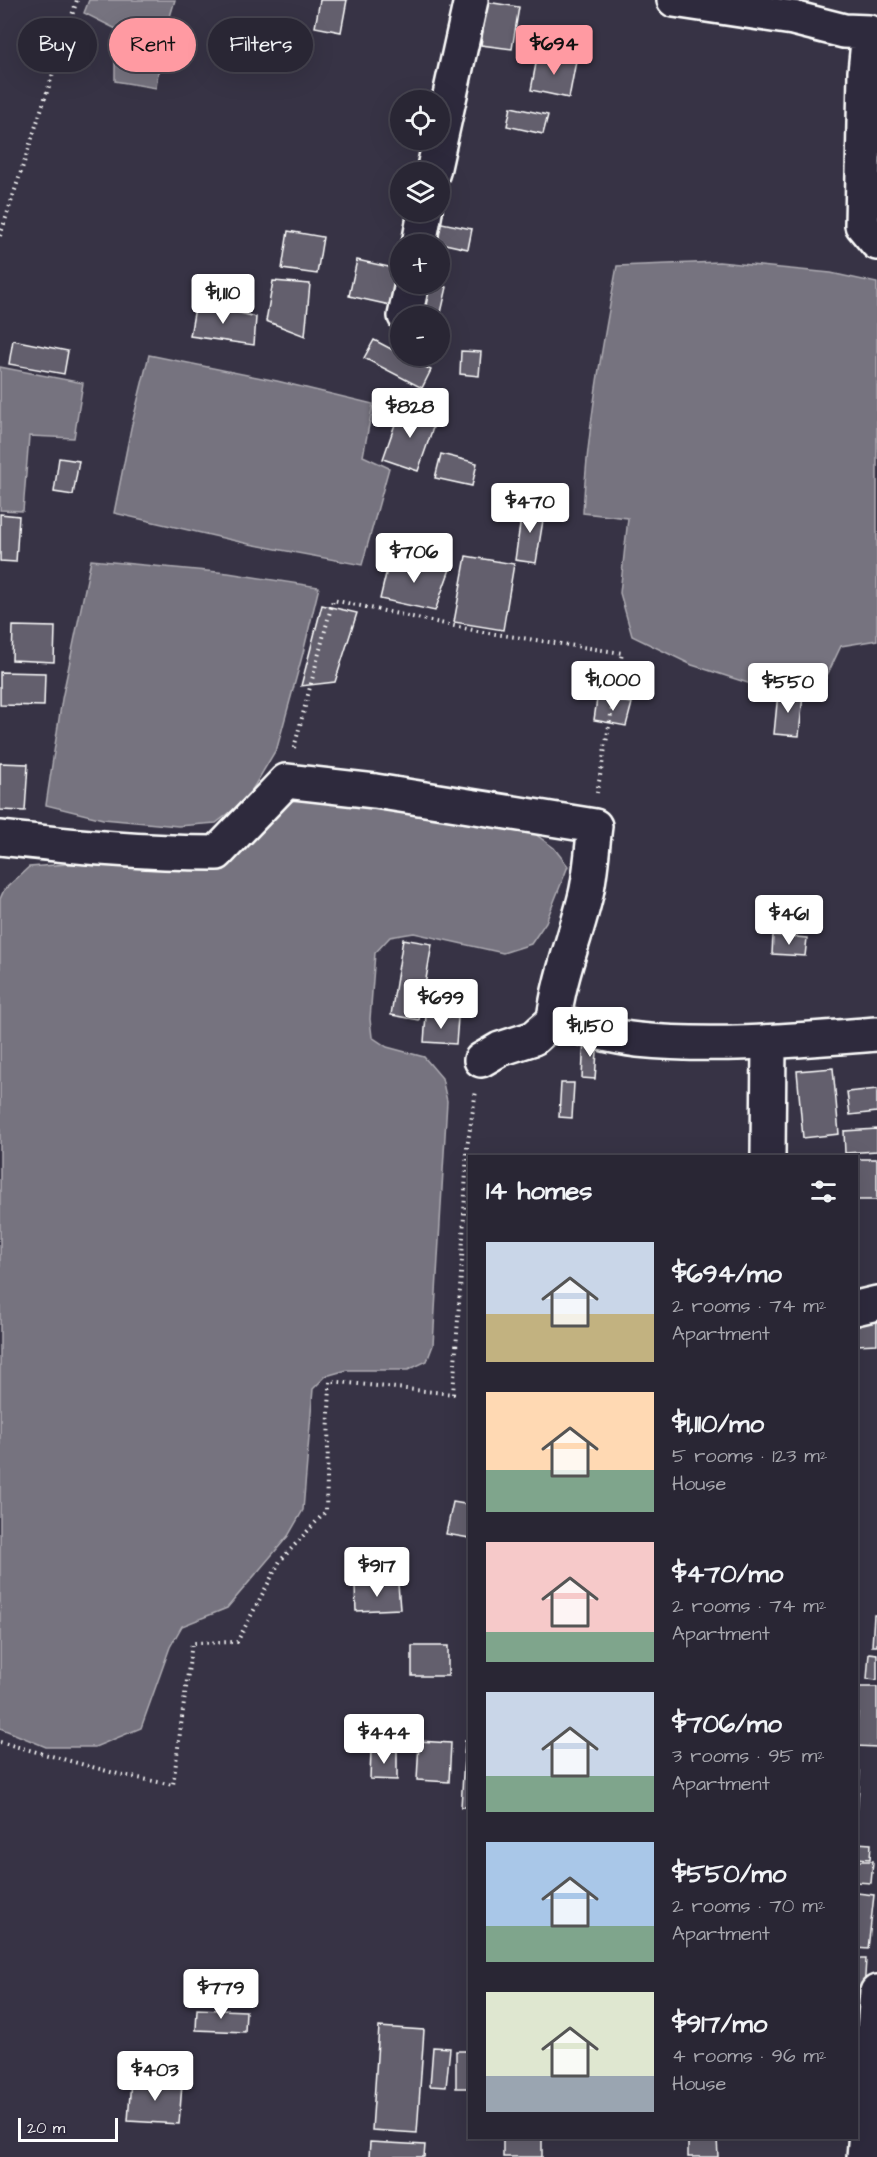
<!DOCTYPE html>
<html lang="en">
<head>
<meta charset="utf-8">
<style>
  :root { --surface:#292634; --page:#312e3c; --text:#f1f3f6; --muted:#a5a5ac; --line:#45434f; --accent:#ff9aa2 }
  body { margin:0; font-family:"Architects Daughter",sans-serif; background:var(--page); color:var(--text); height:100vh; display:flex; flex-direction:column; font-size:22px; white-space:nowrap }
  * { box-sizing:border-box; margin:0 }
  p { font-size:20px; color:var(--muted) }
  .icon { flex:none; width:33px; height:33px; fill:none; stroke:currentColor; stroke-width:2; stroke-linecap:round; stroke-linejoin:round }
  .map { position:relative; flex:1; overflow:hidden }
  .details { position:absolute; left:468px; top:1155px; width:390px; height:984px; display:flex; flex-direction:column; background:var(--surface); border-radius:0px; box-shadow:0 6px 24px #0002,0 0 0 2px var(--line) }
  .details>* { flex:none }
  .guide { position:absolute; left:18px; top:18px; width:360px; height:54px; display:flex; gap:12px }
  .buttons { position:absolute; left:390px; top:90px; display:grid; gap:12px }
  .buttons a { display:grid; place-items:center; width:60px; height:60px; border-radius:50%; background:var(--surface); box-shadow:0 6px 24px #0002,0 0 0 2px var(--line); font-size:30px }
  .scale { position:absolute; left:18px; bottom:15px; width:100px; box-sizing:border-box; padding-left:6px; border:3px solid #fff; border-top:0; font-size:16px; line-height:21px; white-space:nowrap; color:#fff; -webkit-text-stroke:4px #2f2a3d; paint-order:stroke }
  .price { position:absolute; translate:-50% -51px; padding:0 14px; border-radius:6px; background:#fff; color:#222; font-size:20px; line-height:39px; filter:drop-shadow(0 2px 3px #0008) }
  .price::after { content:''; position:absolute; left:50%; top:36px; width:18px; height:14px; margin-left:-9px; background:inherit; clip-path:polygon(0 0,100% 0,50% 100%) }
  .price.current { background:var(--accent); color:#111 }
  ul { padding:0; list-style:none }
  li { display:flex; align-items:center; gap:18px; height:150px; padding:0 18px }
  li span { display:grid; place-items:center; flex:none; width:168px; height:120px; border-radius:0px; color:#555 }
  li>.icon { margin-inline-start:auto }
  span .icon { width:72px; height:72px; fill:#fffc; stroke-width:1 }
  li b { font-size:26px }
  h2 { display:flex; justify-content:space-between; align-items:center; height:72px; padding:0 18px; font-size:26px }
  .tag { padding:0 21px; border-radius:27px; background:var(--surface); box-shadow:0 6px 24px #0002,0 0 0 2px var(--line); font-size:21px; line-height:54px }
  .tag.current { background:var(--accent); color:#111 }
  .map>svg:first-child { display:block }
</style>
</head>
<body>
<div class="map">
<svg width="877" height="2157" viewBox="0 0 877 2157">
  <rect width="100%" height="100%" fill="#373345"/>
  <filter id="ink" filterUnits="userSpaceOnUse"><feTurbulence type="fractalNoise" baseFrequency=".0167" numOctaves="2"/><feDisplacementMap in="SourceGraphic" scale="12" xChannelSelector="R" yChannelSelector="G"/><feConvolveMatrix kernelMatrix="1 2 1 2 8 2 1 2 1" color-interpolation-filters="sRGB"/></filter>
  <g filter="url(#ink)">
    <!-- water -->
    <g fill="#76737f" stroke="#adabb2" stroke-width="1.5">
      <polygon points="89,0 175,0 162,43 156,88 115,81 115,60 122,32 84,13"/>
      <path d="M719,262L831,273L877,283V640L841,646L821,688L789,692L748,683L692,665L632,636L620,593L628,518L583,513C587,429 602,348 617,266Z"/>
      <polygon points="149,355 277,381 373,404 363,456 389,468 362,565 249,544 114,513 131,428"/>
      <polygon points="0,367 83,383 74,438 29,436 23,511 0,510"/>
      <polygon points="91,560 228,573 319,587 303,653 277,748 246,800 216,823 178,826 103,819 46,805 62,699"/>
      <polygon points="318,796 531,831 554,848 568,866 546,922 531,944 503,953 414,933 390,937 375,953 370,1019 372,1037 387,1047 424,1057 442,1078 447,1101 433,1345 427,1361 408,1370 347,1370 326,1376 313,1389 303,1510 288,1536 227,1608 182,1626 170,1647 141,1728 95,1747 46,1747 0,1728 0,899 4,890 29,867 68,864 156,865 279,803"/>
    </g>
    <!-- building -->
    <g fill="#635f6d" stroke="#fff" stroke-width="1.5">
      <polygon points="320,0 347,0 341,32 315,27"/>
      <polygon points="487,2 519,7 512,49 481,45"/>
      <polygon points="538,53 576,61 569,98 531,90"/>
      <polygon points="511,107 548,115 543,134 507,126"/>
      <polygon points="417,218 472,229 468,249 413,237"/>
      <polygon points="288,231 323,237 317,274 282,269"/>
      <polygon points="357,260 398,269 390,305 349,296"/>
      <polygon points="273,281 310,284 305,336 266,321"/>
      <polygon points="428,284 447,287 440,317 421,313"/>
      <polygon points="196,302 256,317 254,345 190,336"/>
      <polygon points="13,340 68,351 64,374 9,364"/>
      <polygon points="374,340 431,370 422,388 364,358"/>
      <polygon points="461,351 481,352 479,376 460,374"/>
      <polygon points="401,407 436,419 418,471 383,459"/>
      <polygon points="441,454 477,463 472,486 435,478"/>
      <polygon points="59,458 79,461 73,495 54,492"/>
      <polygon points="523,504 545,508 536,563 515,560"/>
      <polygon points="0,514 19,516 16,562 0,561"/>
      <polygon points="466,556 514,564 503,630 454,622"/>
      <polygon points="390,557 450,569 435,611 380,599"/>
      <polygon points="322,605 357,613 335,682 301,686"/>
      <polygon points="13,626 55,627 54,662 12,660"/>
      <polygon points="0,672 45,673 44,706 0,705"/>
      <polygon points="778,693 803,695 799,736 774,734"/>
      <polygon points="597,699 632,703 626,726 594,720"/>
      <polygon points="0,763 28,764 25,811 0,810"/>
      <polygon points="773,935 807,938 805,956 772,954"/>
      <polygon points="403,939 432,944 419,1020 391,1015"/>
      <polygon points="426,1015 458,1018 456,1044 424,1042"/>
      <polygon points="584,1037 598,1038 595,1079 582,1078"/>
      <polygon points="833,1068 839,1134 803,1138 797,1071"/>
      <polygon points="561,1083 574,1083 572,1118 559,1117"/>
      <polygon points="877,1089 877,1112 850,1115 847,1092"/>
      <polygon points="877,1129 877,1151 845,1153 844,1131"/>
      <rect x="856" y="1159" width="21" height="41"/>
      <polygon points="877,1314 877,1344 856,1345 856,1315"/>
      <polygon points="453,1502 470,1505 470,1538 446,1534"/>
      <polygon points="398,1584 400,1609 356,1611 355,1586"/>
      <polygon points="874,1615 877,1615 877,1646 872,1646"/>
      <rect x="412" y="1646" width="36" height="30"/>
      <polygon points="869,1653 877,1654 877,1680 867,1679"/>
      <polygon points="859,1687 877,1687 877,1747 856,1746"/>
      <polygon points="419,1741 451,1743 449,1782 417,1780"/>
      <polygon points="465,1741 470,1741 470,1807 461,1807"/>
      <polygon points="371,1749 397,1750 397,1780 370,1779"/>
      <polygon points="856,1771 860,1771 856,1829"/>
      <polygon points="856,1843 871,1844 870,1859 856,1858"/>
      <polygon points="856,1861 873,1861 871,1883 856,1882"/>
      <polygon points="857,1893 874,1895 868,1949 856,1948"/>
      <polygon points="856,1959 866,1959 864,1992 856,1992"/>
      <polygon points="197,2009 246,2011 245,2032 196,2030"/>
      <polygon points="379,2027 424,2030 417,2133 372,2130"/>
      <polygon points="433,2047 450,2048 446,2087 430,2086"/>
      <rect x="456" y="2051" width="14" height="37"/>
      <polygon points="131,2080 182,2084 179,2124 128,2121"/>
      <rect x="503" y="2138" width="39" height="19"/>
      <polygon points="688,2138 717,2138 718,2157 688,2157"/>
      <polygon points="370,2142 425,2145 424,2157 369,2157"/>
    </g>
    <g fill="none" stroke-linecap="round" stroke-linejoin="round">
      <defs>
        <g id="minor">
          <polyline points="674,0 793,18 844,31 869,32 865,72 862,225 877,243"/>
          <polyline points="433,172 471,0"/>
          <polyline points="419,244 425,212"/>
          <polyline points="405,316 412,284"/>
          <path d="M0,838C72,846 144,853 217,853L286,781L375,791L595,826C592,848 591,872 586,894C576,937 559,976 554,1020C581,1028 610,1037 638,1040C717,1048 799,1040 877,1034"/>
          <polyline points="481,1060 500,1049 534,1038 554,1020"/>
          <polyline points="768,1156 769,1042"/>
          <polyline points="856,1308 877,1303"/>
          <polyline points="864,2157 877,1992"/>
        </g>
      </defs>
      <!-- minor casing -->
      <use href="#minor" stroke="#fff" stroke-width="38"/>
      <!-- path -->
      <g stroke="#fff" stroke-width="4" stroke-dasharray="1.5 4.5" stroke-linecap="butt">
        <polyline points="0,236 77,0"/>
        <polyline points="294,748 333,600 482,632 622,653 597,793"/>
        <polyline points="0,1742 118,1774 173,1785 192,1643 237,1642 280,1561 326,1511 330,1381 453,1394 462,1259 467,1147 476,1091"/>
      </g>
      <!-- minor -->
      <use href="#minor" stroke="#2f2a3d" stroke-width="33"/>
    </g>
  </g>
</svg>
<div class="buttons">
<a><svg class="icon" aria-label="locate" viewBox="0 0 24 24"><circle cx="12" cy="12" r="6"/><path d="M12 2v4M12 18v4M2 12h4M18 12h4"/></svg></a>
<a><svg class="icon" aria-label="layers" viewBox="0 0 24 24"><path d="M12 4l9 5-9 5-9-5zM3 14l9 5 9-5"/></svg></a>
<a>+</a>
<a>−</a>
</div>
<div class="scale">20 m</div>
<b class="price current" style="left:554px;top:76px">$694</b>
<b class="price" style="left:223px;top:325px">$1,110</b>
<b class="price" style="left:410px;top:439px">$828</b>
<b class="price" style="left:530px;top:534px">$470</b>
<b class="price" style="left:414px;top:584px">$706</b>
<b class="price" style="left:613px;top:712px">$1,000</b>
<b class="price" style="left:788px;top:714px">$550</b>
<b class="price" style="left:789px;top:946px">$461</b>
<b class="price" style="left:441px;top:1030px">$699</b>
<b class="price" style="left:590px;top:1058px">$1,150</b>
<b class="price" style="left:377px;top:1598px">$917</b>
<b class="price" style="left:384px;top:1765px">$444</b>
<b class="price" style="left:221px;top:2020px">$779</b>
<b class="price" style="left:155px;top:2102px">$403</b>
<div class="guide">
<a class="tag">Buy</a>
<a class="tag current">Rent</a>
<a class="tag">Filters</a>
</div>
<section class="details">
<h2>14 homes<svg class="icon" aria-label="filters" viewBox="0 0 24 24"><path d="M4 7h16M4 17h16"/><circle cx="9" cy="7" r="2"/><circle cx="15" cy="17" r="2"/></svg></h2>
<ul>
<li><span style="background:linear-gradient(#c9d6e8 60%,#c2b280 0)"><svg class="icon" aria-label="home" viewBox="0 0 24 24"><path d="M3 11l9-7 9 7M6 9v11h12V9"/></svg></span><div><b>$694/mo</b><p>2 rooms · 74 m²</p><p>Apartment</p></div></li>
<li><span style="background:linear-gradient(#ffd9b3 65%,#7fa58c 0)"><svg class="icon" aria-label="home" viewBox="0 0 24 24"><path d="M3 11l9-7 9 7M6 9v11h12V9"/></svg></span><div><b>$1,110/mo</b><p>5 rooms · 123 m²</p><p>House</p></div></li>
<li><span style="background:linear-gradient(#f6c9c9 75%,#7fa58c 0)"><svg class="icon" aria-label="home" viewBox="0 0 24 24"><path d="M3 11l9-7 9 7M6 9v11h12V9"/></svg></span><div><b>$470/mo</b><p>2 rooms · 74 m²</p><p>Apartment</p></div></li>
<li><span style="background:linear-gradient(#c9d6e8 70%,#7fa58c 0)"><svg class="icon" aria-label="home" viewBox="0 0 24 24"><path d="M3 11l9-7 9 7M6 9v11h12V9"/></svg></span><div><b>$706/mo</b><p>3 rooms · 95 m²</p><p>Apartment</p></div></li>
<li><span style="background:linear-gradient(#a9c7e8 70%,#7fa58c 0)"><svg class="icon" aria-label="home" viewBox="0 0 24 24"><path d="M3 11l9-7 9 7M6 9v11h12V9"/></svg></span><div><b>$550/mo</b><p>2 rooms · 70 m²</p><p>Apartment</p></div></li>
<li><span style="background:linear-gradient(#dfe7d0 70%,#9aa5b1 0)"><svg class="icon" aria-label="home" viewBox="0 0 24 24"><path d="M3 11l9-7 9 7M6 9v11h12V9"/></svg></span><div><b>$917/mo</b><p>4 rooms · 96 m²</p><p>House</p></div></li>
</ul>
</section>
</div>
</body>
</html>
